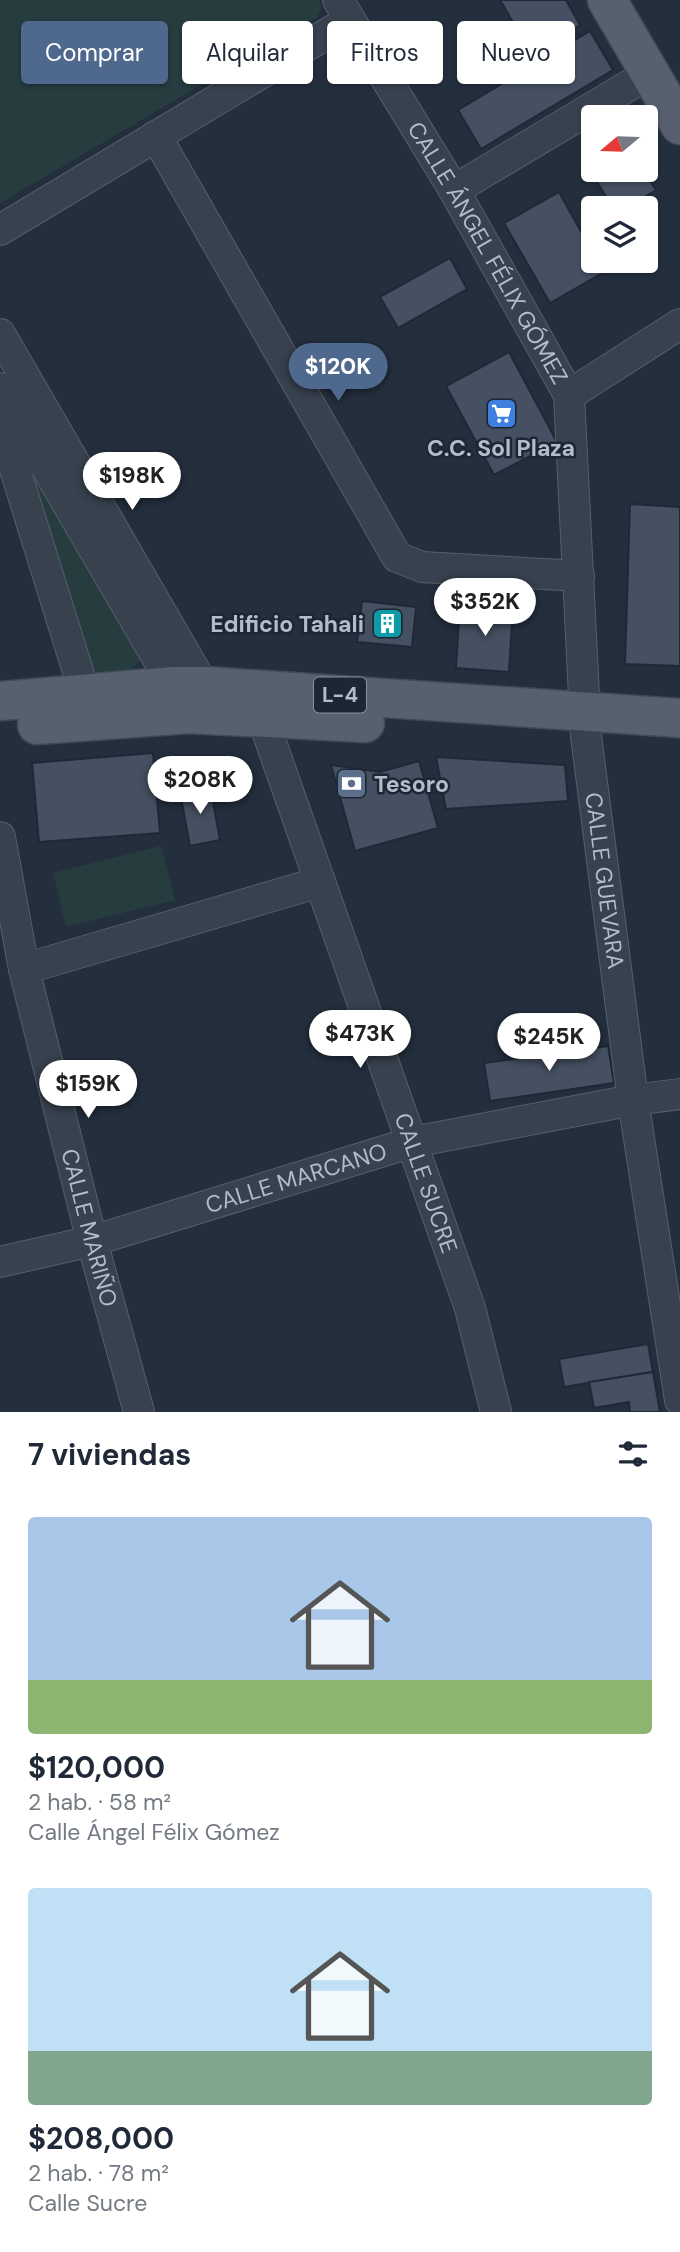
<!DOCTYPE html>
<html lang="es">
<head>
<meta charset="utf-8">
<style>
  :root { --surface:#fff; --page:#f6f6f7; --text:#1f2937; --muted:#747a83; --accent:#4f688e }
  body { margin:0; font-family:"DM Sans",sans-serif; background:var(--page); color:var(--text); height:100vh; display:flex; flex-direction:column; font-size:26px; white-space:nowrap }
  * { box-sizing:border-box; margin:0 }
  p { font-size:23px; color:var(--muted) }
  .icon { flex:none; width:38px; height:38px; fill:none; stroke:currentColor; stroke-width:2; stroke-linecap:round; stroke-linejoin:round }
  .map { position:relative; height:1412px; overflow:hidden }
  .panel { display:flex; flex-direction:column; background:var(--surface); flex:1 }
  .panel>* { flex:none }
  .top-card { position:absolute; left:21px; top:21px; width:639px; height:63px; display:flex; gap:14px }
  .needle { width:46px; rotate:251deg }
  .fabs { position:absolute; left:581px; top:105px; display:grid; gap:14px }
  .fabs a { display:grid; place-items:center; width:77px; height:77px; border-radius:7px; background:var(--surface); box-shadow:0 2px 5px #0004; font-size:35px }
  .price { position:absolute; translate:-50% -60px; padding:0 16px; border-radius:24px; background:#fff; color:#222; font-size:23px; line-height:46px; filter:drop-shadow(0 2px 4px #0008) }
  .price::after { content:''; position:absolute; left:50%; top:42px; width:21px; height:16px; margin-left:-10px; background:inherit; clip-path:polygon(0 0,100% 0,50% 100%) }
  .price.on { background:var(--accent); color:#fff }
  ul { padding:0; list-style:none }
  li { display:grid; align-content:center; gap:14px; height:371px; padding:0 28px }
  li span { display:grid; place-items:center; height:217px; border-radius:7px; color:#555 }
  li>.icon { margin-inline-start:auto }
  span .icon { width:126px; height:126px; fill:#fffc; stroke-width:1 }
  li b { font-size:30px }
  h2 { display:flex; justify-content:space-between; align-items:center; height:84px; padding:0 28px; font-size:30px }
  .chip { padding:0 24px; border-radius:7px; background:var(--surface); box-shadow:0 2px 5px #0004; font-size:24px; line-height:63px }
  .chip.on { background:var(--accent); color:#fff }
  .map>svg:first-child { display:block }
</style>
</head>
<body>
<div class="map">
<svg width="680" height="1412" viewBox="0 0 680 1412">
  <rect width="100%" height="100%" fill="#242f3e"/>
  <!-- green -->
  <g fill="#263c3f">
    <polygon points="0,0 319,0 322,8 317,17 0,203"/>
    <polygon points="35,478 143,658 122,678 96,680 34,484"/>
    <polygon points="161,846 175,900 66,927 53,873"/>
  </g>
  <!-- building -->
  <g fill="#455162" stroke="#1f2835" stroke-width="2">
    <polygon points="500,0 566,0 580,25 531,53"/>
    <polygon points="590,31 613,70 481,149 458,110"/>
    <polygon points="593,150 593,170 643,170 656,190 626,208 613,208 582,157"/>
    <polygon points="559,192 593,253 593,261 598,261 604,272 550,303 504,223"/>
    <polygon points="450,258 467,289 398,328 380,297"/>
    <polygon points="509,352 557,442 494,475 446,386"/>
    <polygon points="630,504 680,507 680,666 625,664"/>
    <polygon points="362,601 416,607 412,647 357,642"/>
    <polygon points="460,603 513,607 509,672 456,668"/>
    <polygon points="153,753 160,833 39,842 32,763"/>
    <polygon points="436,757 565,765 568,801 446,809"/>
    <polygon points="419,761 438,828 355,851 331,765 380,772"/>
    <polygon points="210,786 220,840 190,846 180,792"/>
    <polygon points="608,1046 614,1083 490,1101 484,1063"/>
    <polygon points="648,1344 653,1372 564,1387 559,1359"/>
    <polygon points="653,1372 660,1412 630,1412 629,1402 594,1408 589,1382"/>
  </g>
  <g fill="none" stroke-linecap="round" stroke-linejoin="round">
    <defs>
      <g id="minor">
        <path id="s1" d="M338,0L454,190L569,395L586,736L633,1100L680,1400"/>
        <polyline points="156,136 397,557 422,567 579,576"/>
        <polyline points="454,190 650,73"/>
        <polyline points="0,230 350,20"/>
        <polyline points="0,334 213,702"/>
        <polyline points="0,388 183,702"/>
        <polyline points="569,395 680,324"/>
        <polyline points="0,428 8,447 85,694"/>
        <path id="s2" d="M262,717L470,1308L496,1412"/>
        <path id="s3" d="M0,837L24,969L92,1241L139,1412"/>
        <polyline points="24,969 320,882"/>
        <path id="s4" d="M0,1262L92,1241L413,1142L633,1100L680,1094"/>
      </g>
      <g id="major">
        <polyline points="607,0 680,125"/>
        <polyline points="0,701 174,686 205,686 680,718"/>
        <polyline points="37,725 189,714 365,723"/>
      </g>
    </defs>
    <!-- minor casing -->
    <use href="#minor" stroke="#565f6c" stroke-width="32"/>
    <!-- major casing -->
    <use href="#major" stroke="#414a57" stroke-width="41"/>
    <!-- minor -->
    <use href="#minor" stroke="#38414e" stroke-width="30"/>
    <!-- major -->
    <use href="#major" stroke="#56606e" stroke-width="38"/>
  </g>
  <!-- icons -->
  <defs>
    <symbol id="supermarket-square" viewBox="-11 -11 22 22"><rect x="-9" y="-9" width="18" height="18" rx="4" fill="#3f7fe0" stroke="#1d2633"/><path d="M-6-5.5h2.5l.6 2H6L4.5 2H-2.5L-4.4-4H-6ZM-1.5 3.2a1.3 1.3 0 1 0 .1 0ZM3 3.2a1.3 1.3 0 1 0 .1 0Z" fill="#fff"/></symbol>
    <symbol id="building-square" viewBox="-11 -11 22 22"><rect x="-9" y="-9" width="18" height="18" rx="4" fill="#0f9aa8" stroke="#1d2633"/><path d="M-4-6H4V6H1V3H-1V6H-4ZM-2.5-4.3h1.7v1.8h-1.7ZM.8-4.3h1.7v1.8H.8ZM-2.5-1h1.7V.8h-1.7ZM.8-1h1.7V.8H.8Z" fill="#fff"/></symbol>
    <symbol id="bank-square" viewBox="-11 -11 22 22"><rect x="-9" y="-9" width="18" height="18" rx="4" fill="#5c6f8a" stroke="#1d2633"/><path d="M-6-4H6V4H-6ZM0-2.3a2.3 2.3 0 1 0 0 4.6a2.3 2.3 0 1 0 0-4.6Z" fill="#fff"/></symbol>
  </defs>
  <g fill-rule="evenodd">
    <use href="#supermarket-square" x="484" y="396" width="35" height="35"/>
    <use href="#building-square" x="370" y="606" width="35" height="35"/>
    <use href="#bank-square" x="334" y="766" width="35" height="35"/>
  </g>
  <g text-anchor="middle" dominant-baseline="central" stroke-width="5" stroke-linejoin="round" paint-order="stroke">
    <!-- shield labels -->
    <rect fill="#1d2633" stroke="#878f9c" stroke-width="2" x="314" y="677.5" width="52" height="35" rx="5"/>
    <g font-size="21" font-weight="bold" fill="#b4bcc9">
      <text x="340" y="695">L-4</text>
    </g>
    <!-- street labels -->
    <g font-size="23" fill="#b4bcc9" stroke="#1d2633">
      <text stroke="none"><textPath href="#s1" startOffset="294">CALLE ÁNGEL FÉLIX GÓMEZ</textPath></text>
      <text stroke="none"><textPath href="#s1" startOffset="945">CALLE GUEVARA</textPath></text>
      <text stroke="none"><textPath href="#s4" startOffset="308">CALLE MARCANO</textPath></text>
      <text stroke="none"><textPath href="#s2" startOffset="494">CALLE SUCRE</textPath></text>
      <text stroke="none"><textPath href="#s3" startOffset="401">CALLE MARIÑO</textPath></text>
    </g>
    <!-- poi labels -->
    <g font-size="23" font-weight="bold" fill="#b4bcc9" stroke="#1d2633">
      <text x="501" y="448">C.C. Sol Plaza</text>
      <text x="364" y="624" text-anchor="end">Edificio Tahali</text>
      <text x="374" y="784" text-anchor="start">Tesoro</text>
    </g>
  </g>
</svg>
<div class="fabs">
<a><svg class="needle" viewBox="-14 -14 28 28"><path d="M0-13l5 13h-10z" fill="#e53935"/><path d="M0 13l5-13h-10z" fill="#747a83"/></svg></a>
<a><svg class="icon" aria-label="layers" viewBox="0 0 24 24"><path d="M12 4l9 5-9 5-9-5zM3 14l9 5 9-5"/></svg></a>
</div>
<b class="price on" style="left:338px;top:403px">$120K</b>
<b class="price" style="left:132px;top:512px">$198K</b>
<b class="price" style="left:485px;top:638px">$352K</b>
<b class="price" style="left:200px;top:816px">$208K</b>
<b class="price" style="left:360px;top:1070px">$473K</b>
<b class="price" style="left:549px;top:1073px">$245K</b>
<b class="price" style="left:88px;top:1120px">$159K</b>
<div class="top-card">
<a class="chip on">Comprar</a>
<a class="chip">Alquilar</a>
<a class="chip">Filtros</a>
<a class="chip">Nuevo</a>
</div>
</div>
<section class="panel">
<h2>7 viviendas<svg class="icon" aria-label="filters" viewBox="0 0 24 24"><path d="M4 7h16M4 17h16"/><circle cx="9" cy="7" r="2"/><circle cx="15" cy="17" r="2"/></svg></h2>
<ul>
<li><span style="background:linear-gradient(#a9c7e8 75%,#8fb573 0)"><svg class="icon" aria-label="home" viewBox="0 0 24 24"><path d="M3 11l9-7 9 7M6 9v11h12V9"/></svg></span><div><b>$120,000</b><p>2 hab. · 58 m²</p><p>Calle Ángel Félix Gómez</p></div></li>
<li><span style="background:linear-gradient(#bfe0f5 75%,#7fa58c 0)"><svg class="icon" aria-label="home" viewBox="0 0 24 24"><path d="M3 11l9-7 9 7M6 9v11h12V9"/></svg></span><div><b>$208,000</b><p>2 hab. · 78 m²</p><p>Calle Sucre</p></div></li>
</ul>
</section>
</body>
</html>
